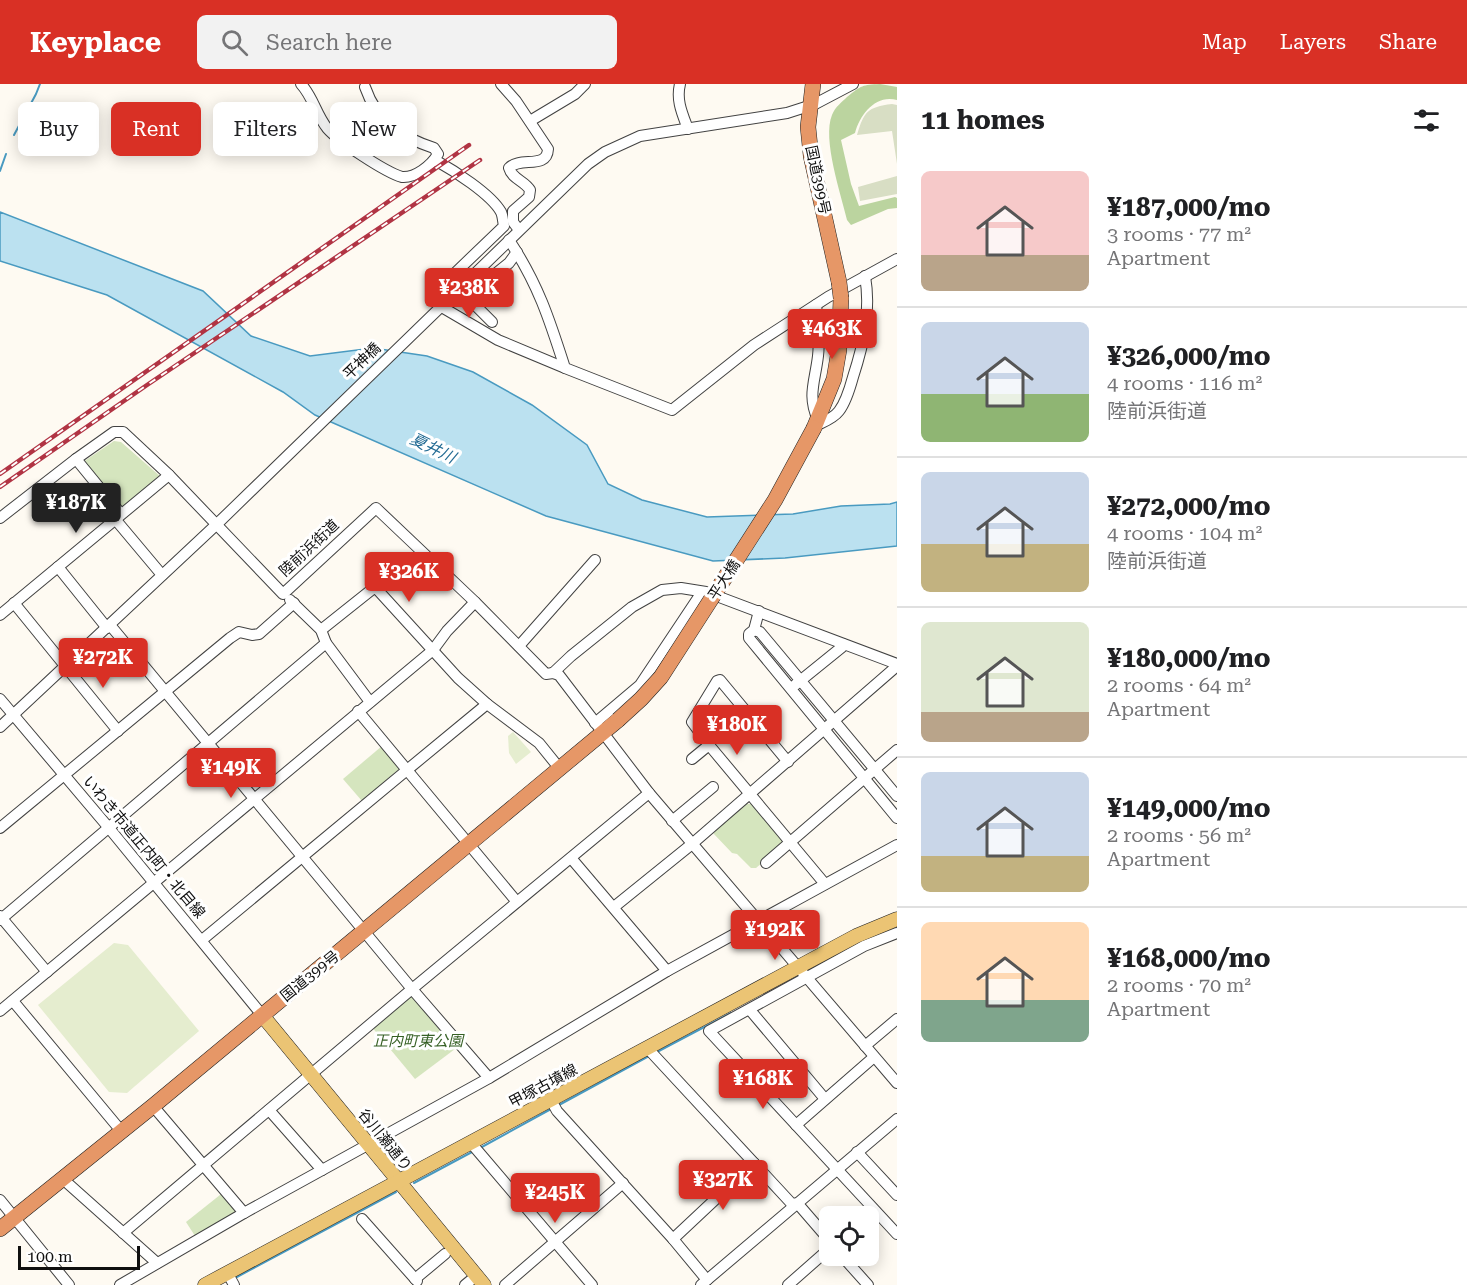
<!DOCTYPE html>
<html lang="en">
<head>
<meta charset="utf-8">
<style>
  :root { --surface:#fff; --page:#f2f2f2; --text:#202124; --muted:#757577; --line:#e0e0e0; --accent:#d93025 }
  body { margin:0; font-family:"Roboto Serif","Noto Sans JP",serif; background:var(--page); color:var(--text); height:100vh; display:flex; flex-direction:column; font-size:22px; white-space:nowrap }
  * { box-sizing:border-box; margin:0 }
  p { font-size:20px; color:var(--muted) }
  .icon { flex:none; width:33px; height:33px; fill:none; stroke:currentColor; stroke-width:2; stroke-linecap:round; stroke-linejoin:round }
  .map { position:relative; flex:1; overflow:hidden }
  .side { display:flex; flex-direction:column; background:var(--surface); width:570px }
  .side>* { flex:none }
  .guide { position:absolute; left:18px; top:18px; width:570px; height:54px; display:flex; gap:12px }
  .tools { position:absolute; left:819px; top:1122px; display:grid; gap:12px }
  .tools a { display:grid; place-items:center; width:60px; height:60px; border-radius:9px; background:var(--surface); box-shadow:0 3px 15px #0003; font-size:30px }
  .scale { position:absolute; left:18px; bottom:15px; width:122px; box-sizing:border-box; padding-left:6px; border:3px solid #0f0f0f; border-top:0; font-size:16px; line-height:21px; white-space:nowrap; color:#0f0f0f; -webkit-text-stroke:4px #fff; paint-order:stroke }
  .price { position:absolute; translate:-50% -51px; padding:0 14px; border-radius:6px; background:var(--accent); color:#fff; font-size:20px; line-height:39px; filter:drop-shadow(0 2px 3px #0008) }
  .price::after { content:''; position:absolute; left:50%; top:36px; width:18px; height:14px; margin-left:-9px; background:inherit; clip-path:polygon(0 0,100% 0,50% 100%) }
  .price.active { background:#222; color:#fff }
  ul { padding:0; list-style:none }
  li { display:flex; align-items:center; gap:18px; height:150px; padding:0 24px }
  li+li { border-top:2px solid var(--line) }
  li span { display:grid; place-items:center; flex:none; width:168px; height:120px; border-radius:9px; color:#555 }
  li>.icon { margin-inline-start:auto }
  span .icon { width:72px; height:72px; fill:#fffc; stroke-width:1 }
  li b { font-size:26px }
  h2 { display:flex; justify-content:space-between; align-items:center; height:72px; padding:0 24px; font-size:26px }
  .tag { padding:0 21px; border-radius:9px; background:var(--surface); box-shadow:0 3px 15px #0003; font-size:21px; line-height:54px }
  .tag.active { background:var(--accent); color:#fff }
  header { display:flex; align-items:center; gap:36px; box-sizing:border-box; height:84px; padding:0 30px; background:var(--accent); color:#fff }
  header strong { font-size:28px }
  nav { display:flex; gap:33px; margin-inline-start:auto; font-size:21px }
  .search { width:420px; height:54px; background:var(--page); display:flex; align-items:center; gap:15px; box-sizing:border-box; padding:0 21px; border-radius:9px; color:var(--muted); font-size:22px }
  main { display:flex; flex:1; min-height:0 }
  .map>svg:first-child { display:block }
</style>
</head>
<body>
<header>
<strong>Keyplace</strong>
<div class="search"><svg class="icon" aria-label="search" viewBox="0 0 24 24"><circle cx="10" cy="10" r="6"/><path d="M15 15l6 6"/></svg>Search here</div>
<nav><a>Map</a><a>Layers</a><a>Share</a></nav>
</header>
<main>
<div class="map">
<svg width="897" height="1201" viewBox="0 0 897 1201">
  <rect width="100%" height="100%" fill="#fefaf2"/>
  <!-- green -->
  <g fill="#d5e5be">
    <polygon points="114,357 121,358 161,393 122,424 83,378"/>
    <polygon points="382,662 400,681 399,685 362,717 343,695"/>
    <polygon points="746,720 751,720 784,758 783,761 756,784 751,784 737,770 732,769 713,749 714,746"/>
    <polygon points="411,906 459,962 415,995 371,942"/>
    <polygon points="225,1107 243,1129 197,1155 186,1138"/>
  </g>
  <!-- forest -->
  <path fill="#bbd49f" d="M880,0L897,3V16C876,10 860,30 855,49L841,56L851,100L859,122L895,113L897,114V124L888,125L851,141L847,136C841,110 822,55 832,31C835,23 842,18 847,13C862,1 862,1 880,0Z"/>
  <!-- cemetery -->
  <g fill="#d8dec4">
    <path d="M892,20L897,21V80L892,47L857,51C864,28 867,23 892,20Z"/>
    <polygon points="897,92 897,110 860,117 858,103"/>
  </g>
  <!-- pitch -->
  <g fill="#e5edcf">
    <polygon points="513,648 531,668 516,680 509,669 508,652"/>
    <polygon points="114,859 128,861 199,947 127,1009 109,1008 38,921"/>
  </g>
  <!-- water -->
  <polygon fill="#bbe1f0" stroke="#499ac0" stroke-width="1.5" points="0,128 203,207 251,252 310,272 373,264 427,272 473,288 532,321 587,361 608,400 642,416 707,433 793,430 841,422 890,420 897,418 897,462 785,474 713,477 546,432 315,331 283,308 107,211 0,177"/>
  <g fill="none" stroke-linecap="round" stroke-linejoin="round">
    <!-- stream -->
    <g stroke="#499ac0" stroke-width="2">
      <polyline points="14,51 36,10 40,0"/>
      <polyline points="0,87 6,70"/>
      <polyline points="657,968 731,929"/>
      <polyline points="559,1021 649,972"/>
      <polyline points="480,1064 551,1025"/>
      <polyline points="414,1099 472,1068"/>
      <polyline points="235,1194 396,1108"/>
    </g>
    <defs>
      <g id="minor">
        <path d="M301,0C313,13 316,30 327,44C338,57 385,88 402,93C415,94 431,82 438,70L434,64C401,53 377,38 365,3"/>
        <path d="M501,0L516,17L548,65C547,86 520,72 509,84C512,95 525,97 530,106L529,113L513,127V138L519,146"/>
        <path d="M680,0C676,16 682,29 688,45"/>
        <polyline points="530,37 575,10 585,0"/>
        <path d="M435,76C453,86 491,110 501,128C503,132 503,138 504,142L453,191"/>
        <path d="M509,156C538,200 549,234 565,284L672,326L754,261L828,213L897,175"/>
        <polyline points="458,205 468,212 509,179 517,168"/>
        <polyline points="466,212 492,238"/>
        <path d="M816,221C818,238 820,255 818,272C815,298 807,311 818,336"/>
        <polyline points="440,222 498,256 565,284"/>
        <path d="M815,342C823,338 833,335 839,327C846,318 850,304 853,293C864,259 871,227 865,192"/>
        <polyline points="76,375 121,430"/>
        <polyline points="0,434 76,375 114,348 123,348 169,391 283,510 376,424 475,518 546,590 553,589 559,591 649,709 897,999"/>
        <polyline points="115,435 162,491"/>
        <polyline points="58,483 107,544"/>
        <polyline points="290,516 321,546 326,559 370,618"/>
        <polyline points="14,519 118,647"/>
        <polyline points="759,527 754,546 749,550 749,554 897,734"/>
        <polyline points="0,531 169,391"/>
        <polyline points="110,541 412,905 489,994"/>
        <polyline points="321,546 375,503 458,594 487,620"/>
        <polyline points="754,546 760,548 897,712"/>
        <polyline points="519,562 595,476"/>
        <polyline points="553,589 571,572 632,523 662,506 681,504 706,508 897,580"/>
        <polyline points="795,601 842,563 843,560"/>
        <polyline points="0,615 109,744 262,931"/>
        <polyline points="358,627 407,686 487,620 539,659 560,685"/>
        <polyline points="595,639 640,601 702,508"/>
        <polyline points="0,643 217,440 588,80 605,68 640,52 787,29 815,20 853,0"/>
        <polyline points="692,675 709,661"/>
        <polyline points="788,678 720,596 717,597 692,638 709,661 825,800"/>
        <polyline points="672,737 713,703"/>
        <polyline points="0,744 230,554 239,548 252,551 259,550 294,519"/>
        <polyline points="571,774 667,887"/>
        <polyline points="766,779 897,666"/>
        <polyline points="614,823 692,760 897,582"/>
        <polyline points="0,832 47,888"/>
        <polyline points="0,836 326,559"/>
        <polyline points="897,849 864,862 709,947 897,1150"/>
        <polyline points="202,856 407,686 517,818"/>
        <polyline points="13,917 122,1048"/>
        <polyline points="750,926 825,1015"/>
        <polyline points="0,927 433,566 447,547 475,518"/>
        <polyline points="865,962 897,935"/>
        <polyline points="650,963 651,968 791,1119 798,1120 830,1157"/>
        <polyline points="551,1016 557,1027 673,1155 707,1196"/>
        <polyline points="153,1022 244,1129"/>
        <polyline points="269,1026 322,1086"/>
        <polyline points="796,1041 874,973"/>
        <polyline points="471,1059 592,1201"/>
        <polyline points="857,1068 897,1111"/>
        <polyline points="64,1096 157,1179"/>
        <polyline points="0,1116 69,1201"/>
        <polyline points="362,1135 417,1197"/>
        <polyline points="123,1149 412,905 649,709"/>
        <polyline points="673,1155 754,1079"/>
        <polyline points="842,1172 868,1201"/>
        <polyline points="228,1190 234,1201"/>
        <polyline points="415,1195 445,1170"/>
        <polyline points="120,1201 244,1129 489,994 667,887 897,761"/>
        <polyline points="465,1201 476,1192"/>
        <polyline points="505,1201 623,1099"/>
        <polyline points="701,1201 897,1035"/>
        <polyline points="788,1201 830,1164"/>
      </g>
      <g id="major">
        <polyline points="262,931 484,1201"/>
        <polyline points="205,1201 856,852 897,835"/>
      </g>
      <g id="highway">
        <polyline points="813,0 808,43 811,72 839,198"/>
        <polyline points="814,344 834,295 839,266 841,214"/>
        <polyline points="0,1145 153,1022 618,636"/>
      </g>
    </defs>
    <!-- minor casing -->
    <use href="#minor" stroke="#424242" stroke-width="12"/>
    <!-- major casing -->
    <use href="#major" stroke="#202020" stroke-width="15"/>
    <!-- highway casing -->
    <use href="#highway" stroke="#202020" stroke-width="16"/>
    <!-- minor -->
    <use href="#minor" stroke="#fff" stroke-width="10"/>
    <!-- major -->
    <use href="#major" stroke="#ebc474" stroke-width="14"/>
    <!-- highway -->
    <use href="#highway" stroke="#e69767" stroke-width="15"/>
    <defs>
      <g id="rail">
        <polyline points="0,390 469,61"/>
        <polyline points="0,403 147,301 480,76"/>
      </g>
    </defs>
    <!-- rail casing -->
    <use href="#rail" stroke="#b13444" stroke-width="4.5"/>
    <!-- rail -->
    <use href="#rail" stroke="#fff" stroke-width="2" stroke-dasharray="7" stroke-linecap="butt"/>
    <defs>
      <g id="highway-bridge">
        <polyline points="839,198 841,214"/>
        <polyline points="618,636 641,615 661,593 775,416 814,344"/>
      </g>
    </defs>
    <!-- highway-bridge casing -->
    <use href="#highway-bridge" stroke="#202020" stroke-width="16" stroke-linecap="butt"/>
    <!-- highway-bridge -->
    <use href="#highway-bridge" stroke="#e69767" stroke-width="15"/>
  </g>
  <g text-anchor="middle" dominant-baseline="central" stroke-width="6" stroke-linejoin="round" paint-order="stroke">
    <!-- street labels -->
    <g font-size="15" fill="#0f0f0f" stroke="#fff">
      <text transform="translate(818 96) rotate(78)">国道399号</text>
      <text transform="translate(362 277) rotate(-44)">平神橋</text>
      <text transform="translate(309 464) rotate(-43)">陸前浜街道</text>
      <text transform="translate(724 496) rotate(-57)">平大橋</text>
      <text transform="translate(144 763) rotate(50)">いわき市道正内町・北目線</text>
      <text transform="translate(310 892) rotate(-39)">国道399号</text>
      <text transform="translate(543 1002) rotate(-28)">甲塚古墳線</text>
      <text transform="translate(385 1056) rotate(51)">谷川瀬通り</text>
    </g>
    <!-- park labels -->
    <g font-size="15" font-style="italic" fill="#366025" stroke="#fff">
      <text x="418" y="957">正内町東公園</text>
    </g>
    <!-- water labels -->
    <g font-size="16" font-style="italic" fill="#246c94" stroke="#fff">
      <text transform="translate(433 364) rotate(26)">夏井川</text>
    </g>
  </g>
</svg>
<div class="tools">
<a><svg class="icon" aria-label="locate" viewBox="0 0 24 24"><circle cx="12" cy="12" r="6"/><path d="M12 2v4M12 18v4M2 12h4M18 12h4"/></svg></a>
</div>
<div class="scale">100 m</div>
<b class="price" style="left:469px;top:235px">¥238K</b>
<b class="price" style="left:832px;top:276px">¥463K</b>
<b class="price active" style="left:76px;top:450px">¥187K</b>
<b class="price" style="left:409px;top:519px">¥326K</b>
<b class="price" style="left:103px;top:605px">¥272K</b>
<b class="price" style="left:737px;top:672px">¥180K</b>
<b class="price" style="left:231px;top:715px">¥149K</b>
<b class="price" style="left:775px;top:877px">¥192K</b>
<b class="price" style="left:763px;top:1026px">¥168K</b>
<b class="price" style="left:723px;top:1127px">¥327K</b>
<b class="price" style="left:555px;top:1140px">¥245K</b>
<div class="guide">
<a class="tag">Buy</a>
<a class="tag active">Rent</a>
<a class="tag">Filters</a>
<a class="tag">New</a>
</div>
</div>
<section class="side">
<h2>11 homes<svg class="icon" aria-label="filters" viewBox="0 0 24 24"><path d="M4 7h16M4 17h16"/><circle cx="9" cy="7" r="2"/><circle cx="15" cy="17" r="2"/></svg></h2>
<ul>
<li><span style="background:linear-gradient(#f6c9c9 70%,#b9a48a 0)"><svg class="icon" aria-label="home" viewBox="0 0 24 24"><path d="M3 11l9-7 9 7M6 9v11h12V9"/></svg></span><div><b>¥187,000/mo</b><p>3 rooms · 77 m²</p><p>Apartment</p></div></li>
<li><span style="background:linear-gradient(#c9d6e8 60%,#8fb573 0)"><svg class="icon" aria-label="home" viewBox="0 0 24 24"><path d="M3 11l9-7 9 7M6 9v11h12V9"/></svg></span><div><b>¥326,000/mo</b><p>4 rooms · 116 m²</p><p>陸前浜街道</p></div></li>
<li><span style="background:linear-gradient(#c9d6e8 60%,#c2b280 0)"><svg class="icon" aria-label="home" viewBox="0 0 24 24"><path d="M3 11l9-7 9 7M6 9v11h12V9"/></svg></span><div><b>¥272,000/mo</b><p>4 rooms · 104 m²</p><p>陸前浜街道</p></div></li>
<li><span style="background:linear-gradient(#dfe7d0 75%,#b9a48a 0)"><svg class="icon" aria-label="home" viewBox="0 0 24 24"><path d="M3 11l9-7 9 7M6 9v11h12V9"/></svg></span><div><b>¥180,000/mo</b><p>2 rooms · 64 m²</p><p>Apartment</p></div></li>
<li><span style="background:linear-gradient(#c9d6e8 70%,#c2b280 0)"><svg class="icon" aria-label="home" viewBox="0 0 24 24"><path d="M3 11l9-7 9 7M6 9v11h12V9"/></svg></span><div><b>¥149,000/mo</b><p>2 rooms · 56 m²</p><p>Apartment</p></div></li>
<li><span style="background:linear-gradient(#ffd9b3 65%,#7fa58c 0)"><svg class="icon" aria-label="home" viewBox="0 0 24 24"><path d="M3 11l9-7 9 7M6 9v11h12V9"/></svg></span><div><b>¥168,000/mo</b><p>2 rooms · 70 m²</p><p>Apartment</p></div></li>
</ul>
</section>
</main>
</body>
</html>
